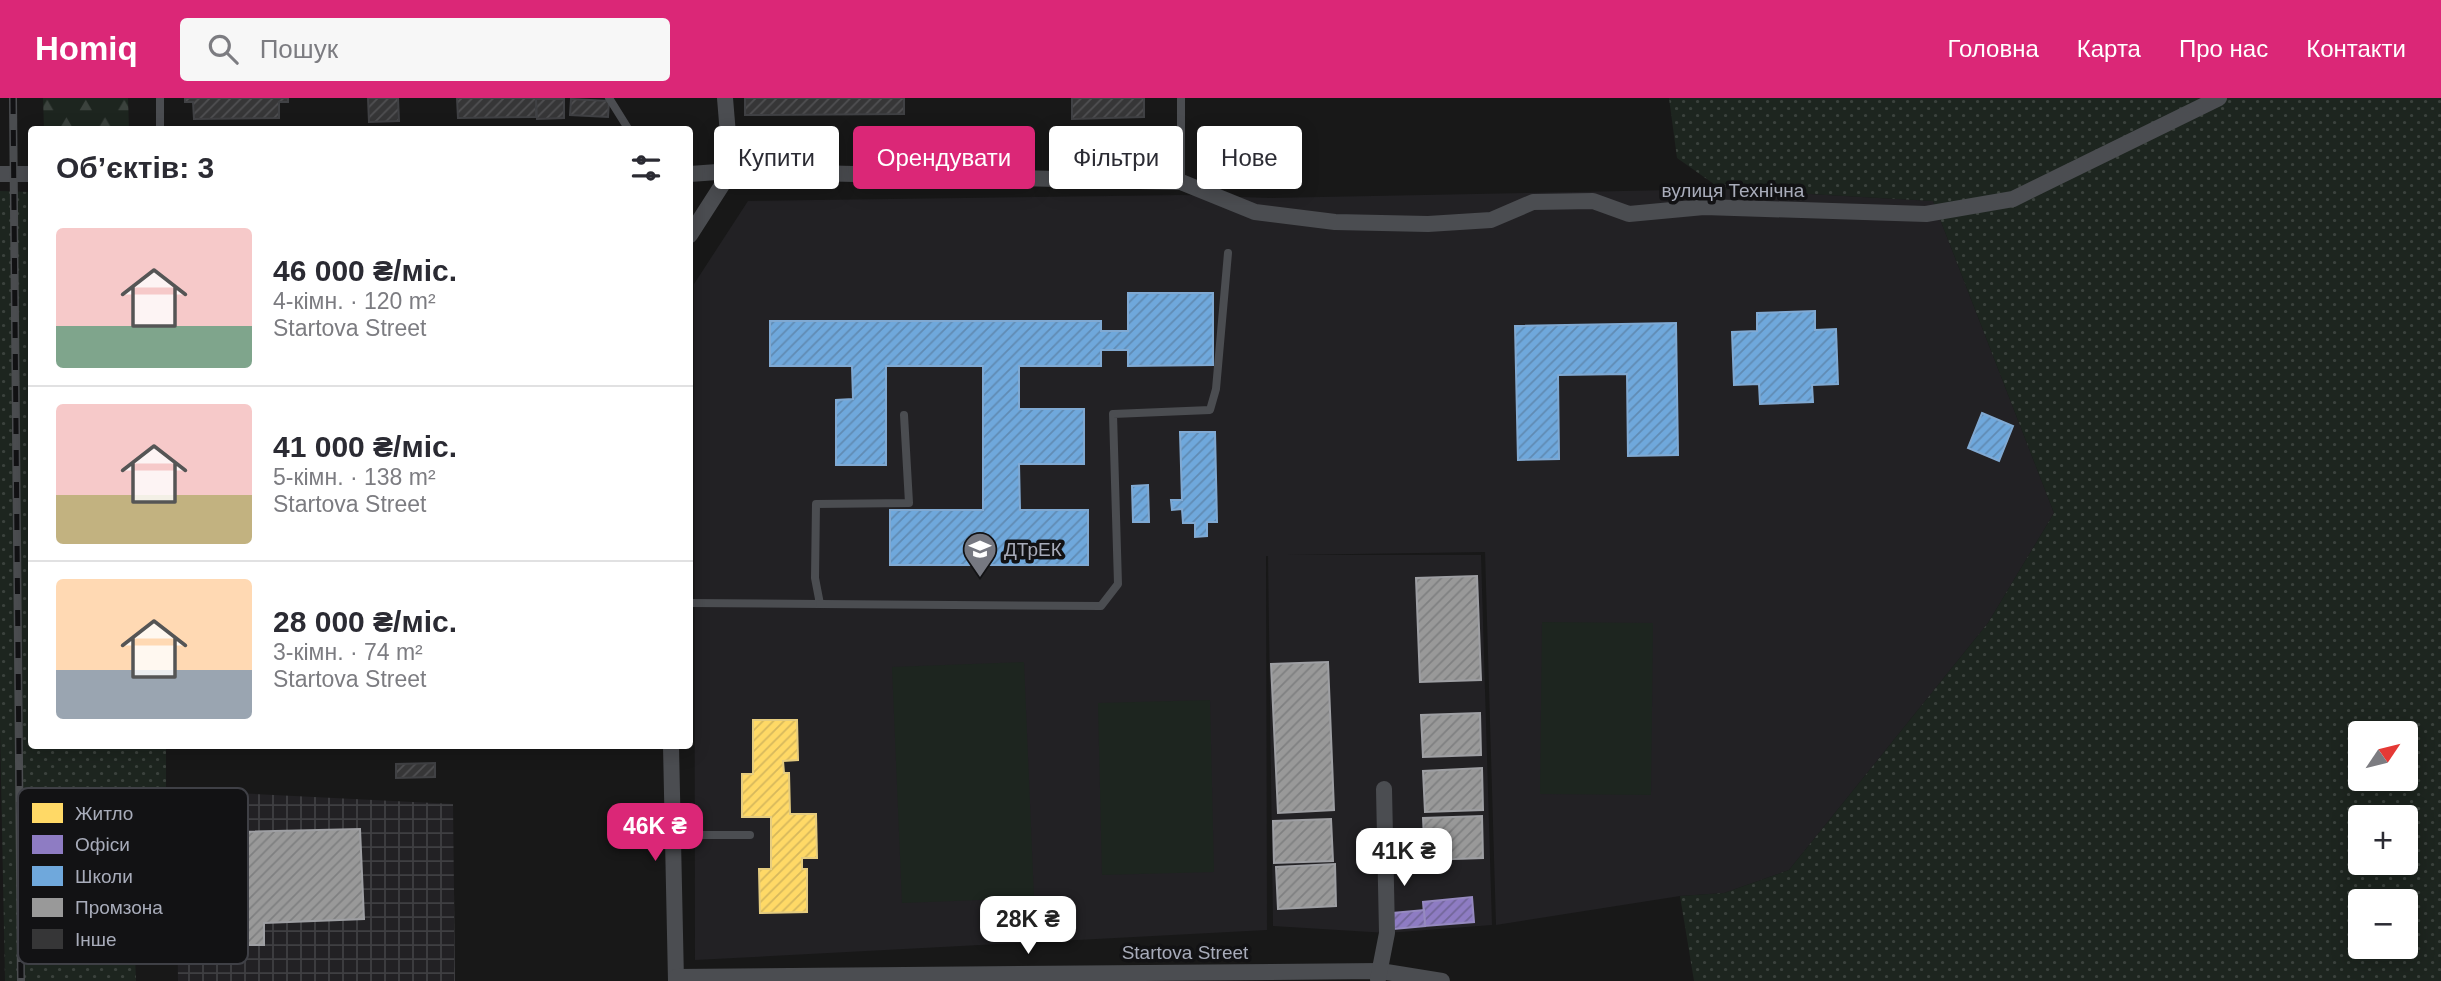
<!DOCTYPE html>
<html lang="uk">
<head>
<meta charset="utf-8">
<style>
  :root { --surface:#fff; --page:#f7f7f7; --text:#2b2b33; --muted:#7c7c81; --line:#e1e1e2; --accent:#db2777 }
  body { margin:0; font-family:Arial,sans-serif; background:var(--page); color:var(--text); height:100vh; display:flex; flex-direction:column; font-size:26px; white-space:nowrap }
  * { box-sizing:border-box; margin:0 }
  p { font-size:23px; color:var(--muted) }
  .icon { flex:none; width:38px; height:38px; fill:none; stroke:currentColor; stroke-width:2; stroke-linecap:round; stroke-linejoin:round }
  .map { position:relative; flex:1; overflow:hidden }
  .panel { position:absolute; left:28px; top:28px; width:665px; height:623px; display:flex; flex-direction:column; background:var(--surface); border-radius:7px; box-shadow:0 4px 18px #0003 }
  .panel>* { flex:none }
  .hud { position:absolute; left:714px; top:28px; width:665px; height:63px; display:flex; gap:14px }
  .needle { width:46px; rotate:55deg }
  .buttons { position:absolute; left:2348px; top:623px; display:grid; gap:14px }
  .buttons a { display:grid; place-items:center; width:70px; height:70px; border-radius:7px; background:var(--surface); box-shadow:0 4px 18px #0003; font-size:35px }
  .price { position:absolute; translate:-50% -60px; padding:0 16px; border-radius:14px; background:#fff; color:#222; font-size:23px; line-height:46px; filter:drop-shadow(0 2px 4px #0008) }
  .price::after { content:''; position:absolute; left:50%; top:42px; width:21px; height:16px; margin-left:-10px; background:inherit; clip-path:polygon(0 0,100% 0,50% 100%) }
  .price.current { background:var(--accent); color:#fff }
  ul { padding:0; list-style:none }
  li { display:flex; align-items:center; gap:21px; height:175px; padding:0 28px }
  li+li { border-top:2px solid var(--line) }
  li span { display:grid; place-items:center; flex:none; width:196px; height:140px; border-radius:7px; color:#555 }
  li>.icon { margin-inline-start:auto }
  span .icon { width:84px; height:84px; fill:#fffc; stroke-width:1 }
  li b { font-size:30px }
  h2 { display:flex; justify-content:space-between; align-items:center; height:84px; padding:0 28px; font-size:30px }
  .tag { padding:0 24px; border-radius:7px; background:var(--surface); box-shadow:0 4px 18px #0003; font-size:24px; line-height:63px }
  .tag.current { background:var(--accent); color:#fff }
  header { display:flex; align-items:center; gap:42px; box-sizing:border-box; height:98px; padding:0 35px; background:var(--accent); color:#fff }
  header strong { font-size:33px }
  nav { display:flex; gap:38px; margin-inline-start:auto; font-size:24px }
  .search { width:490px; height:63px; background:var(--page); display:flex; align-items:center; gap:18px; box-sizing:border-box; padding:0 24px; border-radius:7px; color:var(--muted); font-size:26px }
  .map>svg:first-child { display:block }
</style>
</head>
<body>
<header>
<strong>Homiq</strong>
<div class="search"><svg class="icon" aria-label="search" viewBox="0 0 24 24"><circle cx="10" cy="10" r="6"/><path d="M15 15l6 6"/></svg>Пошук</div>
<nav><a>Головна</a><a>Карта</a><a>Про нас</a><a>Контакти</a></nav>
</header>
<div class="map">
<svg width="2441" height="883" viewBox="0 0 2441 883">
  <defs>
    <pattern id="industrial-grid" width="8" height="8" patternUnits="userSpaceOnUse" patternTransform="scale(1.75)"><rect width="8" height="8" fill="#222124"/><path d="M0 4h8M4 0v8" fill="none" stroke="#3f3f42"/></pattern>
    <pattern id="green-dots" width="8" height="8" patternUnits="userSpaceOnUse" patternTransform="scale(1.75)"><rect width="8" height="8" fill="#1d251f"/><path d="M2 2h.1M6 6h.1" fill="none" stroke="#3b423d" stroke-width="1.8" stroke-linecap="round"/></pattern>
    <pattern id="forest-firs" width="22" height="20" patternUnits="userSpaceOnUse" patternTransform="scale(1.75)"><rect width="22" height="20" fill="#1d251f"/><path d="M5 1l3.5 6h-7zM16 11l3.5 6h-7z" fill="#3b423d"/></pattern>
    <pattern id="homes-hatch" width="6" height="6" patternUnits="userSpaceOnUse" patternTransform="scale(1.75)"><rect width="6" height="6" fill="#ffd966"/><path d="M-1 1l2-2M0 6l6-6M5 7l2-2" fill="none" stroke="#d6b85d"/></pattern>
    <pattern id="offices-hatch" width="6" height="6" patternUnits="userSpaceOnUse" patternTransform="scale(1.75)"><rect width="6" height="6" fill="#8e7cc3"/><path d="M-1 1l2-2M0 6l6-6M5 7l2-2" fill="none" stroke="#726699"/></pattern>
    <pattern id="schools-hatch" width="6" height="6" patternUnits="userSpaceOnUse" patternTransform="scale(1.75)"><rect width="6" height="6" fill="#6fa8dc"/><path d="M-1 1l2-2M0 6l6-6M5 7l2-2" fill="none" stroke="#608bb3"/></pattern>
    <pattern id="industry-hatch" width="6" height="6" patternUnits="userSpaceOnUse" patternTransform="scale(1.75)"><rect width="6" height="6" fill="#999"/><path d="M-1 1l2-2M0 6l6-6M5 7l2-2" fill="none" stroke="#7f8081"/></pattern>
    <pattern id="building-hatch" width="6" height="6" patternUnits="userSpaceOnUse" patternTransform="scale(1.75)"><rect width="6" height="6" fill="#363637"/><path d="M-1 1l2-2M0 6l6-6M5 7l2-2" fill="none" stroke="#505052"/></pattern>
  </defs>
  <rect width="100%" height="100%" fill="#181818"/>
  <!-- built -->
  <polygon fill="#222124" points="1721,91 1933,103 2054,415 1988,525 1789,772 1724,795 1680,798 1496,827 1485,454 1288,457 1481,457 1492,827 1387,835 1273,828 1268,458 1266,458 1267,832 695,862 694,186 748,103 1182,97 1270,100"/>
  <!-- industrial -->
  <polygon fill="url(#industrial-grid)" points="176,692 453,706 455,883 178,883"/>
  <!-- green -->
  <g fill="url(#green-dots)" fill-rule="evenodd">
    <path d="M1669,0H2441V883H1694L1680,798L1724,795L1789,772L1988,525L2054,415L1933,103L1721,91L1677,60ZM2361,635H2406V681H2361ZM2361,719H2406V765H2361ZM2361,803H2406V849H2361Z"/>
    <polygon points="0,93 31,94 32,648 166,648 166,746 131,748 136,883 5,883 0,631"/>
  </g>
  <!-- forest -->
  <polygon fill="url(#forest-firs)" points="43,0 128,0 129,31 44,31"/>
  <!-- pitch -->
  <g fill="#1d251f">
    <polygon points="1542,524 1653,525 1651,697 1540,696"/>
    <polygon points="1024,564 1034,800 902,805 892,569"/>
    <polygon points="1210,602 1214,774 1102,777 1098,605"/>
  </g>
  <!-- homes -->
  <polygon fill="url(#homes-hatch)" stroke="#e5cc7f" stroke-width="2" points="753,622 797,622 798,662 783,663 784,675 789,675 790,716 816,716 817,760 802,760 802,771 807,771 807,814 760,815 759,771 771,771 771,719 742,719 742,676 753,676"/>
  <!-- offices -->
  <g fill="url(#offices-hatch)" stroke="#968ac0" stroke-width="2">
    <polygon points="1472,799 1474,824 1425,828 1423,804"/>
    <polygon points="1424,812 1425,828 1394,831 1393,815"/>
  </g>
  <!-- schools -->
  <g fill="url(#schools-hatch)" stroke="#80a9d2" stroke-width="2">
    <polygon points="1128,195 1213,195 1213,267 1128,268 1128,252 1101,252 1101,268 1019,268 1019,311 1084,311 1084,366 1019,366 1020,412 1088,412 1088,467 890,467 890,412 983,412 983,268 886,268 886,367 836,367 836,302 853,301 852,268 770,268 770,223 1101,223 1101,233 1128,233"/>
    <polygon points="1815,213 1815,232 1836,231 1838,286 1812,287 1813,304 1760,306 1759,286 1734,287 1732,234 1757,233 1757,215"/>
    <polygon points="1676,225 1678,357 1628,358 1627,276 1558,277 1559,361 1518,362 1515,228"/>
    <polygon points="1982,315 2013,328 1999,363 1968,350"/>
    <polygon points="1180,334 1215,334 1217,424 1207,424 1207,438 1195,439 1195,425 1183,425 1182,411 1172,412 1171,402 1182,402"/>
    <polygon points="1148,387 1149,424 1133,424 1132,388"/>
  </g>
  <!-- industry -->
  <g fill="url(#industry-hatch)" stroke="#9e9fa3" stroke-width="2">
    <polygon points="1477,478 1481,582 1420,584 1416,480"/>
    <polygon points="1328,564 1334,712 1278,715 1271,566"/>
    <polygon points="1480,615 1481,657 1423,659 1421,617"/>
    <polygon points="1482,670 1483,712 1425,714 1423,673"/>
    <polygon points="1482,718 1483,760 1425,762 1423,720"/>
    <polygon points="1331,721 1333,763 1274,765 1273,723"/>
    <polygon points="360,731 364,821 264,825 264,847 217,847 211,842 194,844 195,735"/>
    <polygon points="1335,766 1336,808 1278,811 1276,769"/>
  </g>
  <!-- building -->
  <g fill="url(#building-hatch)" stroke="#404144" stroke-width="2">
    <polygon points="185,0 288,0 288,4 279,4 279,20 194,21 193,4 185,4"/>
    <polygon points="368,0 398,0 399,23 369,24"/>
    <polygon points="457,0 536,0 536,19 458,20"/>
    <polygon points="745,0 904,0 904,16 745,17"/>
    <polygon points="1072,0 1144,0 1144,19 1072,21"/>
    <polygon points="536,1 564,1 564,20 537,21"/>
    <polygon points="571,1 609,3 608,19 570,17"/>
    <polygon points="435,665 435,679 396,680 396,666"/>
  </g>
  <g fill="none" stroke-linecap="round" stroke-linejoin="round">
    <!-- lane -->
    <g stroke="#4b4d51" stroke-width="8">
      <polyline points="609,0 629,32"/>
      <polyline points="1181,0 1181,84"/>
      <polyline points="160,32 160,0"/>
      <polyline points="690,505 820,506 815,480 816,406 909,405 904,317"/>
      <polyline points="820,506 1101,508 1118,486 1113,316 1210,312 1216,291 1228,155"/>
      <polyline points="673,737 750,737"/>
    </g>
    <!-- street -->
    <g stroke="#4b4d51" stroke-width="16">
      <polyline points="0,76 32,76"/>
      <polyline points="690,76 731,73 1181,84 1255,114 1335,124 1428,126 1491,122 1533,104 1593,103 1629,116 1704,109 1926,116 2013,101 2219,0"/>
      <polyline points="690,137 731,73 725,0"/>
      <polyline points="671,648 676,883"/>
      <polyline points="676,879 1380,873 1442,883"/>
      <polyline points="1378,881 1387,835 1384,691"/>
    </g>
    <defs>
      <polyline id="rail" points="13,0 21,883"/>
    </defs>
    <!-- rail casing -->
    <use href="#rail" stroke="#4b4d50" stroke-width="8"/>
    <!-- rail -->
    <use href="#rail" stroke="#121214" stroke-width="5" stroke-dasharray="16" stroke-linecap="butt"/>
  </g>
  <!-- icons -->
  <defs>
    <symbol id="university-pin" viewBox="-11 -11 22 30"><path d="M0 17L-7.5 6A9.5 9.5 0 1 1 7.5 6Z" fill="#767881" stroke="#121214"/><path d="M0-5L7-2L0 1L-7-2ZM-4 1L0 2.5L4 1V4Q0 6-4 4Z" fill="#fff"/></symbol>
  </defs>
  <g fill-rule="evenodd">
    <use href="#university-pin" x="961" y="432" width="38" height="52"/>
  </g>
  <g text-anchor="middle" dominant-baseline="central" stroke-width="7" stroke-linejoin="round" paint-order="stroke">
    <!-- street labels -->
    <g font-size="19" fill="#a8acba" stroke="#121214">
      <text x="1733" y="92">вулиця Технічна</text>
      <text x="1185" y="854">Startova Street</text>
    </g>
    <!-- poi labels -->
    <g font-size="19" fill="#a8acba" stroke="#121214" text-anchor="start">
      <text x="1004" y="451">ДТрЕК</text>
    </g>
  </g>
  <!-- legend -->
  <rect x="18" y="690" width="230" height="176" rx="10" fill="#121214" stroke="#3f4046" stroke-width="2"/>
  <rect x="32" y="705" width="31" height="20" fill="#ffd966"/>
  <rect x="32" y="737" width="31" height="19" fill="#8e7cc3"/>
  <rect x="32" y="768" width="31" height="20" fill="#6fa8dc"/>
  <rect x="32" y="800" width="31" height="19" fill="#999"/>
  <rect x="32" y="831" width="31" height="20" fill="#363637"/>
  <g font-size="19" fill="#a8acba">
    <text x="75" y="722">Житло</text>
    <text x="75" y="753">Офіси</text>
    <text x="75" y="785">Школи</text>
    <text x="75" y="816">Промзона</text>
    <text x="75" y="848">Інше</text>
  </g>
</svg>
<div class="buttons">
<a><svg class="needle" viewBox="-14 -14 28 28"><path d="M0-13l5 13h-10z" fill="#e53935"/><path d="M0 13l5-13h-10z" fill="#7c7c81"/></svg></a>
<a>+</a>
<a>−</a>
</div>
<b class="price current" style="left:655px;top:765px">46K ₴</b>
<b class="price" style="left:1404px;top:790px">41K ₴</b>
<b class="price" style="left:1028px;top:858px">28K ₴</b>
<div class="hud">
<a class="tag">Купити</a>
<a class="tag current">Орендувати</a>
<a class="tag">Фільтри</a>
<a class="tag">Нове</a>
</div>
<section class="panel">
<h2>Об’єктів: 3<svg class="icon" aria-label="filters" viewBox="0 0 24 24"><path d="M4 7h16M4 17h16"/><circle cx="9" cy="7" r="2"/><circle cx="15" cy="17" r="2"/></svg></h2>
<ul>
<li><span style="background:linear-gradient(#f6c9c9 70%,#7fa58c 0)"><svg class="icon" aria-label="home" viewBox="0 0 24 24"><path d="M3 11l9-7 9 7M6 9v11h12V9"/></svg></span><div><b>46 000 ₴/міс.</b><p>4-кімн. · 120 m²</p><p>Startova Street</p></div></li>
<li><span style="background:linear-gradient(#f6c9c9 65%,#c2b280 0)"><svg class="icon" aria-label="home" viewBox="0 0 24 24"><path d="M3 11l9-7 9 7M6 9v11h12V9"/></svg></span><div><b>41 000 ₴/міс.</b><p>5-кімн. · 138 m²</p><p>Startova Street</p></div></li>
<li><span style="background:linear-gradient(#ffd9b3 65%,#9aa5b1 0)"><svg class="icon" aria-label="home" viewBox="0 0 24 24"><path d="M3 11l9-7 9 7M6 9v11h12V9"/></svg></span><div><b>28 000 ₴/міс.</b><p>3-кімн. · 74 m²</p><p>Startova Street</p></div></li>
</ul>
</section>
</div>
</body>
</html>
